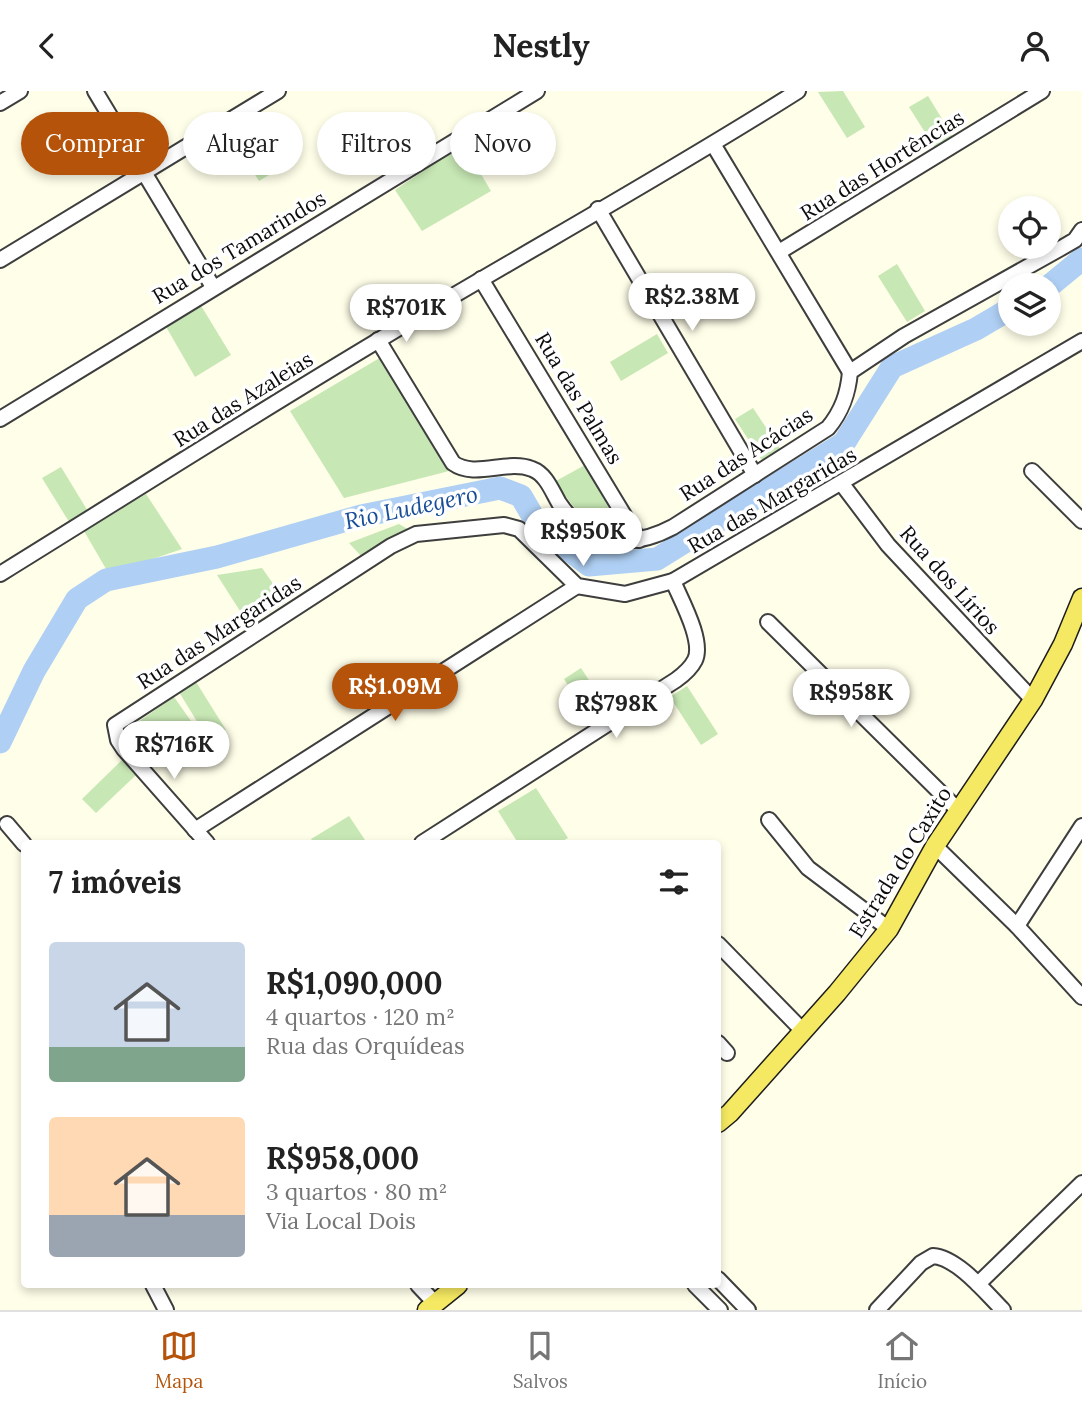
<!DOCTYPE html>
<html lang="pt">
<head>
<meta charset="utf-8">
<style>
  :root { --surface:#fff; --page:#f6f6f6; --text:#222; --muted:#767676; --line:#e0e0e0; --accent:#b45309 }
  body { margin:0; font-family:Lora,serif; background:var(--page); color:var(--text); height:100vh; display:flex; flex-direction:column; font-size:26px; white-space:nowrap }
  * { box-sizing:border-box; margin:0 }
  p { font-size:23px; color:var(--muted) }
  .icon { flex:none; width:38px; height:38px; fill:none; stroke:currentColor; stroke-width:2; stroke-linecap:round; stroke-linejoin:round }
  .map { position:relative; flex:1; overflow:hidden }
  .panel { position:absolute; left:21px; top:749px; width:700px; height:448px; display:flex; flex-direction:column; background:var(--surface); border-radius:7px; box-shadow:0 4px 10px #0003 }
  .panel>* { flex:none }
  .guide { position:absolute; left:21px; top:21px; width:700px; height:63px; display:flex; gap:14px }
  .tools { position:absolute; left:998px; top:105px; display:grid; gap:14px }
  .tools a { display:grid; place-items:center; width:63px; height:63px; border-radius:50%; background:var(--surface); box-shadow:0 4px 10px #0003; font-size:35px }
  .price { position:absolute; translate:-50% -60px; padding:0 16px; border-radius:24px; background:#fff; color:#222; font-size:23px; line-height:46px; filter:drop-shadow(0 2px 4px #0008) }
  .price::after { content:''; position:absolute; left:50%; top:42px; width:21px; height:16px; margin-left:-10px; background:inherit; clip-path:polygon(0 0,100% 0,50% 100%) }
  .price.on { background:var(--accent); color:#fff }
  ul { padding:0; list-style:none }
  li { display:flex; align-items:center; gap:21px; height:175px; padding:0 28px }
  li span { display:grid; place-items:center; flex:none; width:196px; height:140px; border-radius:7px; color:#555 }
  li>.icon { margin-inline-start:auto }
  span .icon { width:84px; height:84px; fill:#fffc; stroke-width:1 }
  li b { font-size:30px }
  h2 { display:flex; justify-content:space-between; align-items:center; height:84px; padding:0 28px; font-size:30px }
  .tag { padding:0 24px; border-radius:32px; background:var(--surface); box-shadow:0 4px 10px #0003; font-size:24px; line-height:63px }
  .tag.on { background:var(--accent); color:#fff }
  header { display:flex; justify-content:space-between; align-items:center; height:91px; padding:0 28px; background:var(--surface); font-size:32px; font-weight:700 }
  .tab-bar { display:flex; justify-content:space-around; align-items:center; height:98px; border-top:2px solid var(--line); background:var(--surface); font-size:19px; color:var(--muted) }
  .tab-bar a { display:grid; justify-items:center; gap:4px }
  .tab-bar .on { color:var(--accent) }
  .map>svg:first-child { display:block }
</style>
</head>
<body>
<header><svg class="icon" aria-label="back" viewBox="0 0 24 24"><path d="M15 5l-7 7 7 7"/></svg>Nestly<svg class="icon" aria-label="person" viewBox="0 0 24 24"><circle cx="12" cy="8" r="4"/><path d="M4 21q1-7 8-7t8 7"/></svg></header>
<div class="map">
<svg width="1082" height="1219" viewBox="0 0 1082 1219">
  <rect width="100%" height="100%" fill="#fffee9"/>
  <!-- green -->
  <g fill="#c7e7b4">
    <polygon points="843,0 865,36 847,47 818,1"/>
    <polygon points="928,5 956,51 938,62 909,16"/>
    <polygon points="249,32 277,79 259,90 230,44"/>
    <polygon points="463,53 491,100 422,140 395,99"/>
    <polygon points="897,173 925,220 907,231 878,185"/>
    <polygon points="200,213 231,264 195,286 165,234"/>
    <polygon points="657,243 668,262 621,290 610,271"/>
    <polygon points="383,265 453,379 344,407 290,320"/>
    <polygon points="753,317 781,359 763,371 735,328"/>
    <polygon points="585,374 617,432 582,426 554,391"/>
    <polygon points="61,376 89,422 71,434 42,387"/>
    <polygon points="146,403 182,458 109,483 84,440"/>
    <polygon points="399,433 409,439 363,467 349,452"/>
    <polygon points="262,477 286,511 249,534 217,484"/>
    <polygon points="581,577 612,625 595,636 564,588"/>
    <polygon points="196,591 226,639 209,650 179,601"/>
    <polygon points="687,595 718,643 701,654 670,606"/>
    <polygon points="174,606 191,630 143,660 125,640"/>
    <polygon points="123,668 137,683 96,722 82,708"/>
    <polygon points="536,697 568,747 559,752 518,752 498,720"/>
    <polygon points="349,725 367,752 314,752 311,748"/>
  </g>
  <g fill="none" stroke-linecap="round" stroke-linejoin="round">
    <!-- river -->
    <g stroke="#afd0f4" stroke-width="23">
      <polyline points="1048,196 1082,168"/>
      <polyline points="0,651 34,580 77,508 106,489 217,466 361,425 500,397 521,405 539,436 589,474 657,468 844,352 892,276 976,238 1010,218"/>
    </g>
    <defs>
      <g id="minor">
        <polyline points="95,0 213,196"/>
        <polyline points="0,12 20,0"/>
        <polyline points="713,53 850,281"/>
        <polyline points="598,118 755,384"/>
        <polyline points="779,161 1042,0"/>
        <polyline points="0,169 278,0"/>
        <polyline points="481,188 639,449"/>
        <path d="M378,249L453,372C475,388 507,368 532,378C546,383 552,400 559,412C587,454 630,459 673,436L828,337C842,320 848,303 850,281L904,245L1063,156L1075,149L1082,139"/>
        <polyline points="0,328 537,0"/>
        <polyline points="1032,380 1082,430"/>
        <polyline points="842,393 888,454 1033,609"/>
        <path d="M0,483C126,405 252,325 379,249C518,165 661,87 798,0"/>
        <polyline points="768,531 958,719"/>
        <polyline points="769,729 808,777 889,838"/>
        <polyline points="7,733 24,753"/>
        <polyline points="195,739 577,495"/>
        <polyline points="207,752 124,658 118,649 115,634 391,455 416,443 504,434 519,438 577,495 625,503 673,490 1082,250"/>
        <path d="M422,752L676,589C683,584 691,577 695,569C704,550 681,509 673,490"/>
        <polyline points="935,755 1017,835 1082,906"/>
        <polyline points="1017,835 1082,735"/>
        <polyline points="718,853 803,940"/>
        <polyline points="718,952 727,962"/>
        <polyline points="718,1188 748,1219"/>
        <polyline points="978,1193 1082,1092"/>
        <polyline points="153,1194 166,1219"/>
        <polyline points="418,1194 435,1212"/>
        <polyline points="695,1194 720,1219"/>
        <path d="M877,1219L921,1172L933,1165C958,1167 986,1202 1003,1219"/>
      </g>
      <g id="major">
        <polyline points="718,1032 730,1022 837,902 889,838 935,755 1033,609 1063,553 1082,507"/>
        <polyline points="427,1219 458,1194"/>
      </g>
    </defs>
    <!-- minor casing -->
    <use href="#minor" stroke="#3e3e3e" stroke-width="18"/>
    <!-- major casing -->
    <use href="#major" stroke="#1c1c1c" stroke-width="21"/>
    <!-- minor -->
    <use href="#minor" stroke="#fff" stroke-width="14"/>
    <!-- major -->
    <use href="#major" stroke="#f5e862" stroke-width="18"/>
  </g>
  <g text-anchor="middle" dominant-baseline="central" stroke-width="7" stroke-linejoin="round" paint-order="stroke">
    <!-- street labels -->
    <g font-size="21" fill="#0b0b0b" stroke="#fff">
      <text transform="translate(882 74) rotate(-32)">Rua das Hortências</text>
      <text transform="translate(239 156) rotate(-31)">Rua dos Tamarindos</text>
      <text transform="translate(579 307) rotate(59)">Rua das Palmas</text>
      <text transform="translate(243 308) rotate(-32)">Rua das Azaleias</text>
      <text transform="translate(746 363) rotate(-33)">Rua das Acácias</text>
      <text transform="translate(772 409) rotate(-30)">Rua das Margaridas</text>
      <text transform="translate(950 489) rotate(48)">Rua dos Lírios</text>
      <text transform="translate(219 541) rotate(-33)">Rua das Margaridas</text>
      <text transform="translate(900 771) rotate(-58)">Estrada do Caxito</text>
    </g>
    <!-- water labels -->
    <g font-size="23" font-style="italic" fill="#184d98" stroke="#fff">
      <text transform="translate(411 416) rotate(-12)">Rio Ludegero</text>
    </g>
  </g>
</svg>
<div class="tools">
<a><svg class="icon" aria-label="locate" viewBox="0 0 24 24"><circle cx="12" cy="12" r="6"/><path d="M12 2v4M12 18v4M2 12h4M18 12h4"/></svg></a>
<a><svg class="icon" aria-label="layers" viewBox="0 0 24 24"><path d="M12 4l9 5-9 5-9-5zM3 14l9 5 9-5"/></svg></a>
</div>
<b class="price" style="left:692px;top:242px">R$2.38M</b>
<b class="price" style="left:406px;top:253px">R$701K</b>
<b class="price" style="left:583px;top:477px">R$950K</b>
<b class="price on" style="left:395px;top:632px">R$1.09M</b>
<b class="price" style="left:851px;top:638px">R$958K</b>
<b class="price" style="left:616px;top:649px">R$798K</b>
<b class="price" style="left:174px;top:690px">R$716K</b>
<div class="guide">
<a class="tag on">Comprar</a>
<a class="tag">Alugar</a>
<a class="tag">Filtros</a>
<a class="tag">Novo</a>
</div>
<section class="panel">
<h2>7 imóveis<svg class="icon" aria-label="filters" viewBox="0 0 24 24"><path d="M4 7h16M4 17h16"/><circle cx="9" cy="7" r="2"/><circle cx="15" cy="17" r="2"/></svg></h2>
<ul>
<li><span style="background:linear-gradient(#c9d6e8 75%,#7fa58c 0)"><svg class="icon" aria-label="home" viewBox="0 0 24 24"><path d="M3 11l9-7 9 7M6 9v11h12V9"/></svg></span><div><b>R$1,090,000</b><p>4 quartos · 120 m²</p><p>Rua das Orquídeas</p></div></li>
<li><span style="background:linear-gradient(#ffd9b3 70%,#9aa5b1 0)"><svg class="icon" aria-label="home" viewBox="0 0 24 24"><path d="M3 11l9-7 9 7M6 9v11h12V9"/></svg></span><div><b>R$958,000</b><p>3 quartos · 80 m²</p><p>Via Local Dois</p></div></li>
</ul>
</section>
</div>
<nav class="tab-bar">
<a class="on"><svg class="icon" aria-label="map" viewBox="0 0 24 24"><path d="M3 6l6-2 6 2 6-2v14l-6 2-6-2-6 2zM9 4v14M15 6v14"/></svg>Mapa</a>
<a><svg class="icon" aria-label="saved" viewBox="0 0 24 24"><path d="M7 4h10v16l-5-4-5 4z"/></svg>Salvos</a>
<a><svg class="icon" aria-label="home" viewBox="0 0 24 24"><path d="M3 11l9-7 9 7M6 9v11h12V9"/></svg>Início</a>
</nav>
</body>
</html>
